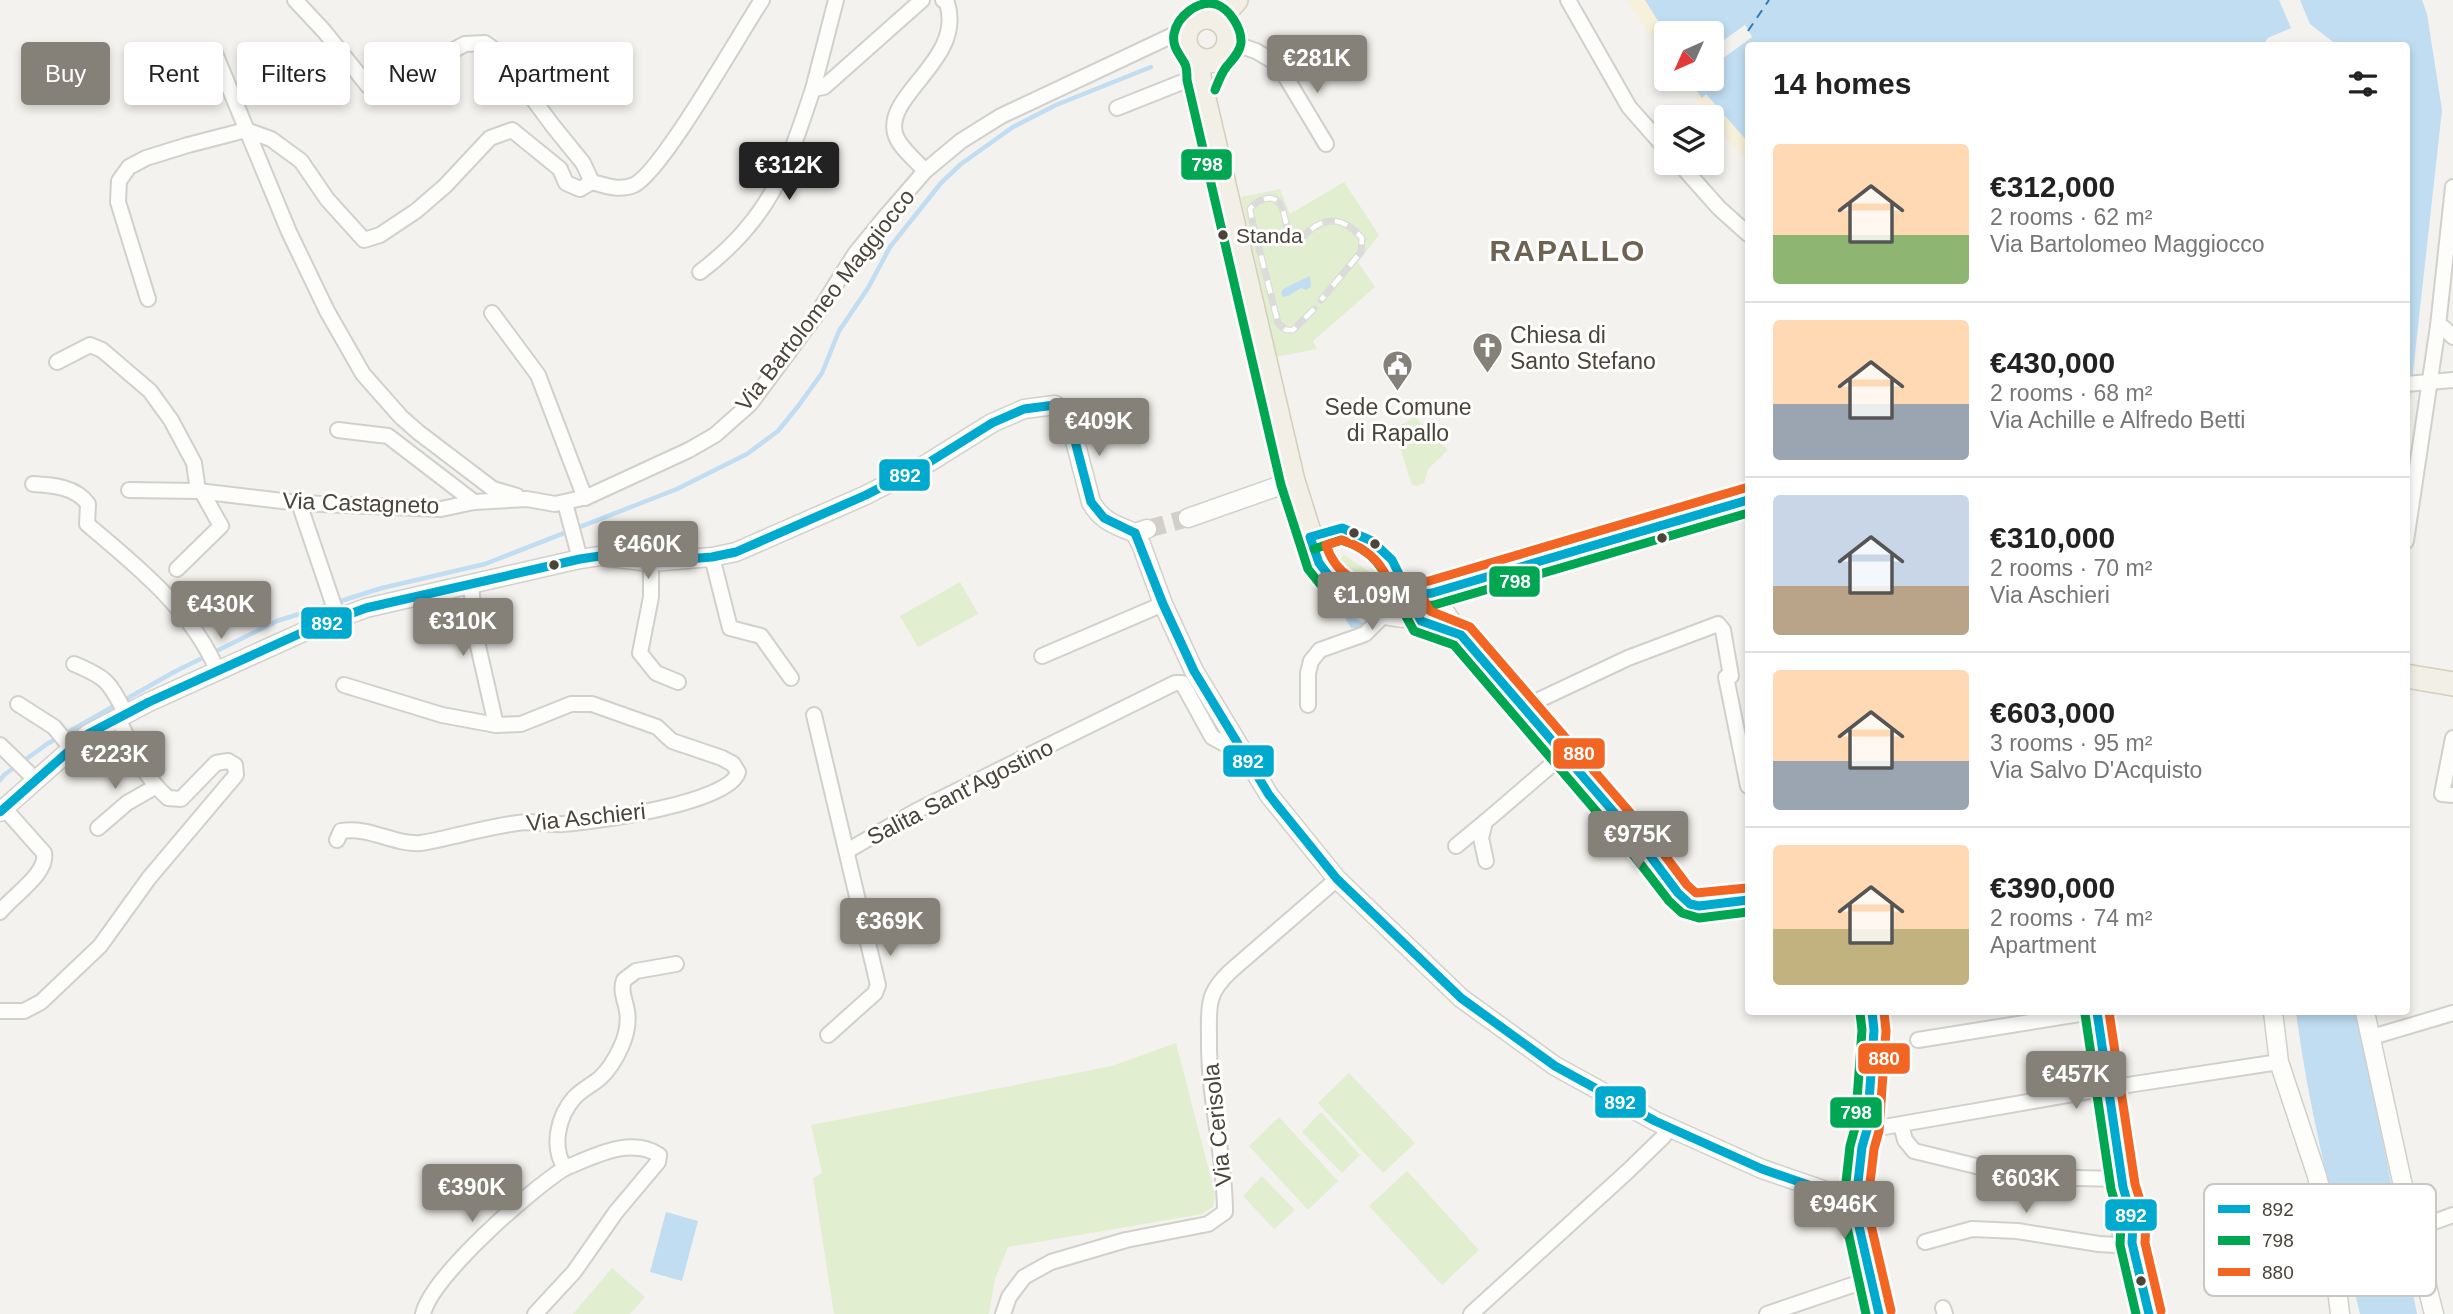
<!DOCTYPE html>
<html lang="en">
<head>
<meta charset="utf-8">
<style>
  :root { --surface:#fff; --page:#f2f2f2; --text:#222; --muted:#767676; --line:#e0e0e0; --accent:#868178 }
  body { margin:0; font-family:Arial,sans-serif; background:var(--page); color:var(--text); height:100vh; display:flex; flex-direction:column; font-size:26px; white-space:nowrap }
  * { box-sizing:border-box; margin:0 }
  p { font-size:23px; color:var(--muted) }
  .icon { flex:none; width:38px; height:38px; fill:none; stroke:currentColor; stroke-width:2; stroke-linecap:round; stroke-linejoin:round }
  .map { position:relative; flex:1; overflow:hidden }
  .panel { position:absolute; left:1745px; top:42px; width:665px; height:973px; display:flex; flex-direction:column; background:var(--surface); border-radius:7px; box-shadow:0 4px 10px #0003 }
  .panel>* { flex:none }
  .hud { position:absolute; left:21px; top:42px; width:665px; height:63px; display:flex; gap:14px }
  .needle { width:46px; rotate:225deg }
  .controls { position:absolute; left:1654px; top:21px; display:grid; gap:14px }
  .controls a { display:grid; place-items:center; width:70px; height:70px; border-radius:7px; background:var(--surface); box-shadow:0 4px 10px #0003; font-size:35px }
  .price { position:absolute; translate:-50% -60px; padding:0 16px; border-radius:7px; background:var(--accent); color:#fff; font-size:23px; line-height:46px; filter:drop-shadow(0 2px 4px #0008) }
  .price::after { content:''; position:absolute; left:50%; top:42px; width:21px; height:16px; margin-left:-10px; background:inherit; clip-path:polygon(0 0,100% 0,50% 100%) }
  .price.selected { background:#222; color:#fff }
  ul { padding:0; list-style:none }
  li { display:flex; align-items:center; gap:21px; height:175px; padding:0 28px }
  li+li { border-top:2px solid var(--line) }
  li span { display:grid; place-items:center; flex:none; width:196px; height:140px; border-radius:7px; color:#555 }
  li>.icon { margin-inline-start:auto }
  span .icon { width:84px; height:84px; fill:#fffc; stroke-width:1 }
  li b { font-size:30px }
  h2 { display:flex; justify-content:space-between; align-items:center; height:84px; padding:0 28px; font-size:30px }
  .chip { padding:0 24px; border-radius:7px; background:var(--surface); box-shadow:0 4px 10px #0003; font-size:24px; line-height:63px }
  .chip.selected { background:var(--accent); color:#fff }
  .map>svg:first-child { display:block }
</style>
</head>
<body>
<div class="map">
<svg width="2453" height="1314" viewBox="0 0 2453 1314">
  <rect width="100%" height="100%" fill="#f4f2ee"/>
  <!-- green -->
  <g fill="#e1eecf">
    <polygon points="1344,182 1379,235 1358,262 1375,287 1313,341 1317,349 1276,357 1241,197 1280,189 1290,214"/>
    <polygon points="1415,417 1448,450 1428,469 1424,483 1417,486 1412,485 1394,429"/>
    <path d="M1344,555L1382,580L1383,587C1364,584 1353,575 1338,562Z"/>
    <polygon points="960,582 978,614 918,647 900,616"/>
    <polygon points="1176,1043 1215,1194 1213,1207 1202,1214 1008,1247 995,1279 989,1314 834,1314 813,1178 822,1173 811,1125 1112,1066"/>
    <polygon points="1349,1073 1415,1143 1383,1173 1318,1103"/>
    <polygon points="1321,1112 1360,1155 1342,1173 1302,1132"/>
    <polygon points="1279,1117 1338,1181 1308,1210 1249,1146"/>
    <polygon points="1407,1171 1479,1250 1442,1285 1369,1206"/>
    <polygon points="1262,1176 1295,1210 1274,1229 1243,1196"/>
    <polygon points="612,1268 645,1297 630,1314 573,1314"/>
  </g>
  <!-- sand -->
  <g fill="#f7f0da">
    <polygon points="1626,0 1645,0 1666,34 1666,57"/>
    <polygon points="1697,91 1699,94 1705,94 1748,142 1748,161 1715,126 1696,98"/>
  </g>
  <!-- water -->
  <g fill="#c0ddf1">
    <polygon points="1645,0 2279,0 2291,28 2268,38 2262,46 1748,46 1748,142 1706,94 1702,98 1690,82 1695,79 1712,79 1712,66 1752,37 1745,25 1712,49 1712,33 1666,34"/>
    <polygon points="2300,0 2422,0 2427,14 2442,110 2406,435 2406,46 2337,45 2310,24"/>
    <polygon points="1310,276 1311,287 1306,290 1301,288 1288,296 1283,297 1281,293 1283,289"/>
    <polygon points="1342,610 1365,624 1359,628 1351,628 1341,611"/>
    <path d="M2296,1012H2357L2417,1314H2360C2336,1214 2309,1114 2296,1012Z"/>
    <polygon points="666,1212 698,1221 682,1281 650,1272"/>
  </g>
  <!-- pier -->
  <polygon fill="#f4f2ee" points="1745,25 1752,37 1712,66 1712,62 1747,36 1744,30 1712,53 1712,49"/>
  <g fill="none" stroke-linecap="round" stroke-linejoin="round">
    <!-- stream -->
    <polyline stroke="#c0ddf1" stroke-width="4.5" points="0,780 4,775 47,744 174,672 277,621 382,588 485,564 677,489 747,454 778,431 799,405 822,373 839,331 868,288 890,247 941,183 961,164 1013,127 1056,105 1151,67"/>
    <!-- ferry -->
    <polyline stroke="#2e7ab2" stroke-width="2" stroke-dasharray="9 7" stroke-linecap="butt" points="1748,31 1769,0"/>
    <!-- tertiary-tunnel -->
    <g stroke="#d2cfca" stroke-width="18" stroke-dasharray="18 9" stroke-linecap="butt">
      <polyline points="1147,529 1188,518"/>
      <polyline points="1855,1194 1862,1147"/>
    </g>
    <defs>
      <g id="minor">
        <path d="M295,0L324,31L368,86H388L465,44L485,43L499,53L553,126L583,163L592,182C606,186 620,191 634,185C662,172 740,33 762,0"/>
        <polyline points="836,0 813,89 824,87 922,0"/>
        <polyline points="1568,0 1629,107 1666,149"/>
        <polyline points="1229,42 1256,51 1278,64 1326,144"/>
        <polyline points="214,51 289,232 327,311 363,374 401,417 418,432 493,489 517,496"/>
        <polyline points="1117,108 1185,81 1200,79"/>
        <polyline points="1679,163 1719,208 1748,234"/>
        <path d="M925,171C916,160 898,147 895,133C885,94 965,59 947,3L943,0"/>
        <path d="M700,272C770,219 786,170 813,89"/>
        <polyline points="148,299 118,202 119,181 129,167 146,158 188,145 246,130 271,139 301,161 327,199 364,240 380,235 416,211 445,186 490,138 512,130 560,169 566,183 580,189 592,182"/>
        <polyline points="492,313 538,375 585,498"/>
        <polyline points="2438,326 2444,328 2453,337"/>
        <polyline points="57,362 90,345 102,350 150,391 171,420 194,463 198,491"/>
        <polyline points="2406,384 2453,380"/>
        <polyline points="338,430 388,436 474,502"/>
        <path d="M33,484C53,485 76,487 88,504L87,524C136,565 193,611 218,672"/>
        <polyline points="129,490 198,491 299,503 441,509 474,502 527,499 555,504 587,497 689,450 715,435 750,404 817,314 855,254 886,216 925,171 961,141 1001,116 1188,28"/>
        <polyline points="299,503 338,618"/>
        <polyline points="565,503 580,559"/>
        <polyline points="2406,541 2438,326 2453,187"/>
        <polyline points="712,557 730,628 761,636 791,678"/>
        <polyline points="651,562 651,597 640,653 656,673 678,682"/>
        <polyline points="177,569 221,526 202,492"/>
        <polyline points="471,585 476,637 496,725"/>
        <polyline points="1042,656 1163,604"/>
        <path d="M74,664C108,678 109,682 126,714"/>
        <polyline points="1726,677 1748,786"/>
        <polyline points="18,704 54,727 71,748"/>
        <polyline points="1308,705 1308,673 1311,661 1320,650 1365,634 1383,616"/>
        <polyline points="1524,707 1628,658 1718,624 1723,630 1731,676"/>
        <polyline points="814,715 878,985 875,993 828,1035"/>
        <polyline points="2453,738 2442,794 2453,795"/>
        <polyline points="0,745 36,780"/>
        <polyline points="98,828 127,803 155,787"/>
        <path d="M337,840L341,831C370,826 393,845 421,843C456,837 491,825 526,822C538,822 551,825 563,824C593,822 731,803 738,772L733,764L722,758L672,741L657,727L592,704H571L521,724L496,725L442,715L344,685"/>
        <polyline points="1456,846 1485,822"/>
        <polyline points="847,851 916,811 1175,683 1182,683 1185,688 1212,737 1223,743 1237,743"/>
        <polyline points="1486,861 1481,838 1485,822 1563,755"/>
        <path d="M0,912C13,895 48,874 44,853L4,808"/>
        <path d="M0,1011H24L41,1002L100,946L149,878L236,775L235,765L228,761L216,763L181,799L168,798C143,776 132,748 118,718"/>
        <polyline points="2372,1037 2453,1013"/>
        <polyline points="1918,1040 2092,1012"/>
        <polyline points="1901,1125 1905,1140 1914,1151 2017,1176"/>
        <polyline points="1867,1130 2108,1088 2279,1062"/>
        <polyline points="2031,1177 2121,1179"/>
        <polyline points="1855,1194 1855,1209 1879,1314"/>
        <polyline points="2412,1227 2423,1226 2453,1215"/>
        <polyline points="1925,1242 1972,1229 2017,1231 2099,1244 2133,1246"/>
        <polyline points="1943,1308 1945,1314"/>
        <path d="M423,1314C432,1276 530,1190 565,1168"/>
        <path d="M535,1314L574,1272L616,1212L658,1162L659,1155C630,1136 593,1157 565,1168C551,1147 558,1116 574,1098C581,1090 592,1085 600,1078C609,1070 616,1058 621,1047C626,1036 629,1023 627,1011C625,999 620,991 624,980L636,971L676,964"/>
        <path d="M1003,1314L1009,1297L1024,1277L1051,1262L1126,1240L1208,1224L1225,1212C1225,1154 1208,1097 1209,1038C1209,1026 1208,1011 1211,1000C1214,987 1224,977 1233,969L1337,879"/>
        <polyline points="1471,1314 1628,1171 1663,1137 1669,1128"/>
        <polyline points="1767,1314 1870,1279"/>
      </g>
      <g id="tertiary">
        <polyline points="1188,518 1293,481"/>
        <polyline points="1135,533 1141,544 1163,604 1194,671 1269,795 1337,879 1461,998 1555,1066 1655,1121 1762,1169 1855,1201"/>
        <polyline points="1432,593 1461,635 1642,845 1678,893 1690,904 1699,906 1748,900"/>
        <path d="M1352,594C1369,620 1396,615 1423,621C1436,624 1449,630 1461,635"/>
        <path d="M0,812L88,734L149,702L310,629L366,608L580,559L600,556L651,562L712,557L736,552L866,495L928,463L992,423L1024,409L1055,405L1062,411L1070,422L1091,502C1101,521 1116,525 1135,533L1147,529"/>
        <polyline points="2273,1012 2279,1062 2317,1176 2330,1228 2340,1314"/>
        <polyline points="2365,1012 2412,1227 2434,1314"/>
        <path d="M1862,1147C1873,1111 1876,1050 1872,1012"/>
      </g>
      <g id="primary">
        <circle cx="1207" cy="39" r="22"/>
        <polyline points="1218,20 1236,0"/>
        <polyline points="1198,59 1199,77 1293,481 1319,563 1329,576 1342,588 1352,594 1376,600 1432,593 1748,500"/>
        <polyline points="2406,676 2453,684"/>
        <path d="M2097,1012L2123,1187C2131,1206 2137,1223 2132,1243"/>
        <polyline points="2124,1232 2133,1246 2149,1314"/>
      </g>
    </defs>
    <!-- minor casing -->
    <use href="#minor" stroke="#d2d0cb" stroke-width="18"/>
    <!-- tertiary casing -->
    <use href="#tertiary" stroke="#d2d0cb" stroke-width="21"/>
    <!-- primary casing -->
    <use href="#primary" stroke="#d6cebb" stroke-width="26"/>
    <!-- minor -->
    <use href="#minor" stroke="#fdfdfc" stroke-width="14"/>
    <!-- tertiary -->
    <use href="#tertiary" stroke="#fdfdfc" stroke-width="18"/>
    <!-- primary -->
    <use href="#primary" stroke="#f2efe6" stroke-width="23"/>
    <defs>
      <path id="rail" d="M1314,309L1293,330H1286L1278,323L1252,220L1250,209C1256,201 1272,192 1280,204C1287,216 1284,231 1296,241C1302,238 1304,235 1309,231C1329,214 1346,220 1362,238L1361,252L1321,300"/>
    </defs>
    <!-- rail casing -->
    <use href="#rail" stroke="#dbdbda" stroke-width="7"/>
    <!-- rail -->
    <use href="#rail" stroke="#fff" stroke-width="4.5" stroke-dasharray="13" stroke-linecap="butt"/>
    <defs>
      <g id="bus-1">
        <polyline points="1135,533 1163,604 1194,671 1269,795 1337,879 1461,998 1555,1066 1655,1121 1762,1169 1855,1201"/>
        <polyline points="1408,595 1421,621 1461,635 1642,845 1678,893 1690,904 1699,906 1748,900"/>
        <polyline points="1405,596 1400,576 1392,560 1372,541 1342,528 1310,537 1319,563 1329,576 1352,594 1376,600 1432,593 1748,500"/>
        <polyline points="0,812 88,734 149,702 310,629 366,608 580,559 600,556 651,562 712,557 736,552 866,495 928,463 992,423 1024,409 1055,405 1070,422 1091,502 1104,518 1135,533"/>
        <polyline points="1872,1012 1874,1030 1867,1130 1862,1147 1855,1209 1879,1314"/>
        <polyline points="2097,1012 2123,1187 2133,1222 2132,1243 2149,1314"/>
      </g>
      <g id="bus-2">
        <path d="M1215,90C1218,82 1222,72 1227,66C1233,59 1240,52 1241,43C1242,28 1229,8 1215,4C1197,0 1177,17 1174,34C1172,47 1179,53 1185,64C1187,68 1187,75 1187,80L1281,485L1308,569L1320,584L1335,598L1348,606L1375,612L1434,605L1748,513"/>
        <path d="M1314,549L1341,540C1372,549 1387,569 1393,598"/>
        <polyline points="1397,600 1414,631 1454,645 1632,853 1669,901 1682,913 1699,918 1748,912"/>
        <polyline points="1860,1013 1862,1030 1855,1128 1850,1146 1843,1209 1866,1314"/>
        <polyline points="2085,1014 2111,1189 2121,1223 2120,1245 2136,1314"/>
      </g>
      <g id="bus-3">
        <path d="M1342,540C1366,548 1383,562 1390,586C1360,590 1335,573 1326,545Z"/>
        <polyline points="1415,583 1429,581 1745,488"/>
        <polyline points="1419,590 1430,611 1470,627 1651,837 1687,885 1696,893 1747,888"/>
        <polyline points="1884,1012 1886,1031 1879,1131 1874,1149 1867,1208 1891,1311"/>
        <polyline points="2109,1012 2135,1184 2146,1220 2145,1243 2161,1311"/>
      </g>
    </defs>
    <!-- bus-1 casing -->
    <use href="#bus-1" stroke="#fff" stroke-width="14"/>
    <!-- bus-2 casing -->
    <use href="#bus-2" stroke="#fff" stroke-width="14"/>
    <!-- bus-3 casing -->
    <use href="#bus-3" stroke="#fff" stroke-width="14"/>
    <!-- bus-1 -->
    <use href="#bus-1" stroke="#00a9ce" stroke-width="9"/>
    <!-- bus-2 -->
    <use href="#bus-2" stroke="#00a651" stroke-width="9"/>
    <!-- bus-3 -->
    <use href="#bus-3" stroke="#f26522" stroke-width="9"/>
  </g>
  <!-- icons -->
  <defs>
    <symbol id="church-pin" viewBox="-11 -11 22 30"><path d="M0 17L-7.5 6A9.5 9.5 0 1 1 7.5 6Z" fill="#868178" stroke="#fff"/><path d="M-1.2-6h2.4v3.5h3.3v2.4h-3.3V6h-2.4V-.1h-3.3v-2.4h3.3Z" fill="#fff"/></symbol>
    <symbol id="civic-pin" viewBox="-11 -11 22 30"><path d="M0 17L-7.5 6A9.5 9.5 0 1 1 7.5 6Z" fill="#868178" stroke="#fff"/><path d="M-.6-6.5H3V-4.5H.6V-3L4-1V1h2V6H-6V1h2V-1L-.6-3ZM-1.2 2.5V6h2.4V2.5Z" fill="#fff"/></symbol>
  </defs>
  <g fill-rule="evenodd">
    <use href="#church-pin" x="1470" y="330" width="35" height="47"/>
    <use href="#civic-pin" x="1380" y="348" width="35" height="47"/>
  </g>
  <!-- markers -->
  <g fill="#4b4439" stroke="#fff" stroke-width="2.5">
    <circle cx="1223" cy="235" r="6"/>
    <circle cx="1354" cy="533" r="6"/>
    <circle cx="1662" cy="538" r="6"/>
    <circle cx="1375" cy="544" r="6"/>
    <circle cx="554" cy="565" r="6"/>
    <circle cx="2141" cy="1281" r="6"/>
  </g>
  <g text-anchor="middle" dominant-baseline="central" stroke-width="6" stroke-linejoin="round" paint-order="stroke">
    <!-- bus labels -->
    <g font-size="21" fill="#4b4439" stroke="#fff" text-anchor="start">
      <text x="1236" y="235">Standa</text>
    </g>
    <!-- street labels -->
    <g font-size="23" fill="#4b4439" stroke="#fff">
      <text transform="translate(825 300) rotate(-52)">Via Bartolomeo Maggiocco</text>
      <text transform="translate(361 503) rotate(2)">Via Castagneto</text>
      <text transform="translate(960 792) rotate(-27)">Salita Sant'Agostino</text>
      <text transform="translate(586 817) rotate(-6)">Via Aschieri</text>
      <text transform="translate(1217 1125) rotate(-96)">Via Cerisola</text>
    </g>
    <!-- poi labels -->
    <g font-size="23" fill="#4b4439" stroke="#fff" text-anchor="start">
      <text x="1510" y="335">Chiesa di<tspan x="1510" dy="26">Santo Stefano</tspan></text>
      <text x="1398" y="407" text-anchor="middle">Sede Comune<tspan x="1398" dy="26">di Rapallo</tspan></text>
    </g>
    <!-- district labels -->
    <g font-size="30" font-weight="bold" letter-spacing="2" fill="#6e6250" stroke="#fff">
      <text x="1568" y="250">RAPALLO</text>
    </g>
  </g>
  <!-- legend -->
  <rect x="2204" y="1184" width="232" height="112" rx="10" fill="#fff" stroke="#c9c7c4" stroke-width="2"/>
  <rect x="2218" y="1205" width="32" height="8" fill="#00a9ce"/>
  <rect x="2218" y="1236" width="32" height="9" fill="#00a651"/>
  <rect x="2218" y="1268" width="32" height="8" fill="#f26522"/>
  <g font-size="19" fill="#4b4439">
    <text x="2262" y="1216">892</text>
    <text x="2262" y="1247">798</text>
    <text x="2262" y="1279">880</text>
  </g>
  <g stroke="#fff" stroke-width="2.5">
    <rect x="1180" y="148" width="53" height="33" rx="7" fill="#00a651"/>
    <rect x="878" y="458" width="53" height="34" rx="7" fill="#00a9ce"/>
    <rect x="1488" y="565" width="53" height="33" rx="7" fill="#00a651"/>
    <rect x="300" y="606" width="53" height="34" rx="7" fill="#00a9ce"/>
    <rect x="1552" y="737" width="54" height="33" rx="7" fill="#f26522"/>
    <rect x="1222" y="744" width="53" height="34" rx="7" fill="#00a9ce"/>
    <rect x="1857" y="1042" width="54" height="33" rx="7" fill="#f26522"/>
    <rect x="1594" y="1085" width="53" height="34" rx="7" fill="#00a9ce"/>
    <rect x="1829" y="1096" width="54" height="33" rx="7" fill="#00a651"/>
    <rect x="2104" y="1198" width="54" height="34" rx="7" fill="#00a9ce"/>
  </g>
  <g font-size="19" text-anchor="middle" font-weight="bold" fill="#fff">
    <text x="1207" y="171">798</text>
    <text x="905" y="482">892</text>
    <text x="1515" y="588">798</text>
    <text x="327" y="630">892</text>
    <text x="1579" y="760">880</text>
    <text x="1248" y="768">892</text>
    <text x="1884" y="1065">880</text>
    <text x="1620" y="1109">892</text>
    <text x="1856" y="1119">798</text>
    <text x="2131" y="1222">892</text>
  </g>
</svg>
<div class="controls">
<a><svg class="needle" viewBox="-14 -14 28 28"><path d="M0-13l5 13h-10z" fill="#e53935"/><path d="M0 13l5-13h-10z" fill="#767676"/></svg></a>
<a><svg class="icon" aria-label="layers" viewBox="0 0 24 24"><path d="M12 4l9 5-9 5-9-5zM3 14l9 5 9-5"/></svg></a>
</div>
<b class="price" style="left:1317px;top:95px">€281K</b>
<b class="price selected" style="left:789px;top:202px">€312K</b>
<b class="price" style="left:1099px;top:458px">€409K</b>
<b class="price" style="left:648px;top:581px">€460K</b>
<b class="price" style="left:1372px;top:632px">€1.09M</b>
<b class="price" style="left:221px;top:641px">€430K</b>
<b class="price" style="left:463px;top:658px">€310K</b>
<b class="price" style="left:115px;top:791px">€223K</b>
<b class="price" style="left:1638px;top:871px">€975K</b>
<b class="price" style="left:890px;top:958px">€369K</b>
<b class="price" style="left:2076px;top:1111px">€457K</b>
<b class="price" style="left:2026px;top:1215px">€603K</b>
<b class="price" style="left:472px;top:1224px">€390K</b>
<b class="price" style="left:1844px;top:1241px">€946K</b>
<div class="hud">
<a class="chip selected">Buy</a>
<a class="chip">Rent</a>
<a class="chip">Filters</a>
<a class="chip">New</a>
<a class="chip">Apartment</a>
</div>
<section class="panel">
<h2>14 homes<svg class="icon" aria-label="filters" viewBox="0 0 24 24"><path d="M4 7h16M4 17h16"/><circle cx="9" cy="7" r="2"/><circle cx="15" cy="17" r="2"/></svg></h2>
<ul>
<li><span style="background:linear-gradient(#ffd9b3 65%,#8fb573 0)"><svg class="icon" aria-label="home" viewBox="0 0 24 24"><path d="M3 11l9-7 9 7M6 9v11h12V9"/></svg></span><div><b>€312,000</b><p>2 rooms · 62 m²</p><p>Via Bartolomeo Maggiocco</p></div></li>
<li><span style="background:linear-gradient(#ffd9b3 60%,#9aa5b1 0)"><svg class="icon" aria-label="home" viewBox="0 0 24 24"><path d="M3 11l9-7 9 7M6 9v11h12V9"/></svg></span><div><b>€430,000</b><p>2 rooms · 68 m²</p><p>Via Achille e Alfredo Betti</p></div></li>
<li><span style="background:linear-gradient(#c9d6e8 65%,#b9a48a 0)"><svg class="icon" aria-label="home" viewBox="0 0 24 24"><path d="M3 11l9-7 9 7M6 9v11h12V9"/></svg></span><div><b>€310,000</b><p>2 rooms · 70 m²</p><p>Via Aschieri</p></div></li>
<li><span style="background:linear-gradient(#ffd9b3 65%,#9aa5b1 0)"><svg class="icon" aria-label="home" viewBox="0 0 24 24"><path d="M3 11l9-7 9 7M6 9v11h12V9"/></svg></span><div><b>€603,000</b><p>3 rooms · 95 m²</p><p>Via Salvo D'Acquisto</p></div></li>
<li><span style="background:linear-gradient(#ffd9b3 60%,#c2b280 0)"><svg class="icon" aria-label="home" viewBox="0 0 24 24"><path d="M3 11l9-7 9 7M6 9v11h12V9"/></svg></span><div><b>€390,000</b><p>2 rooms · 74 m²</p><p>Apartment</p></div></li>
</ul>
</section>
</div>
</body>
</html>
